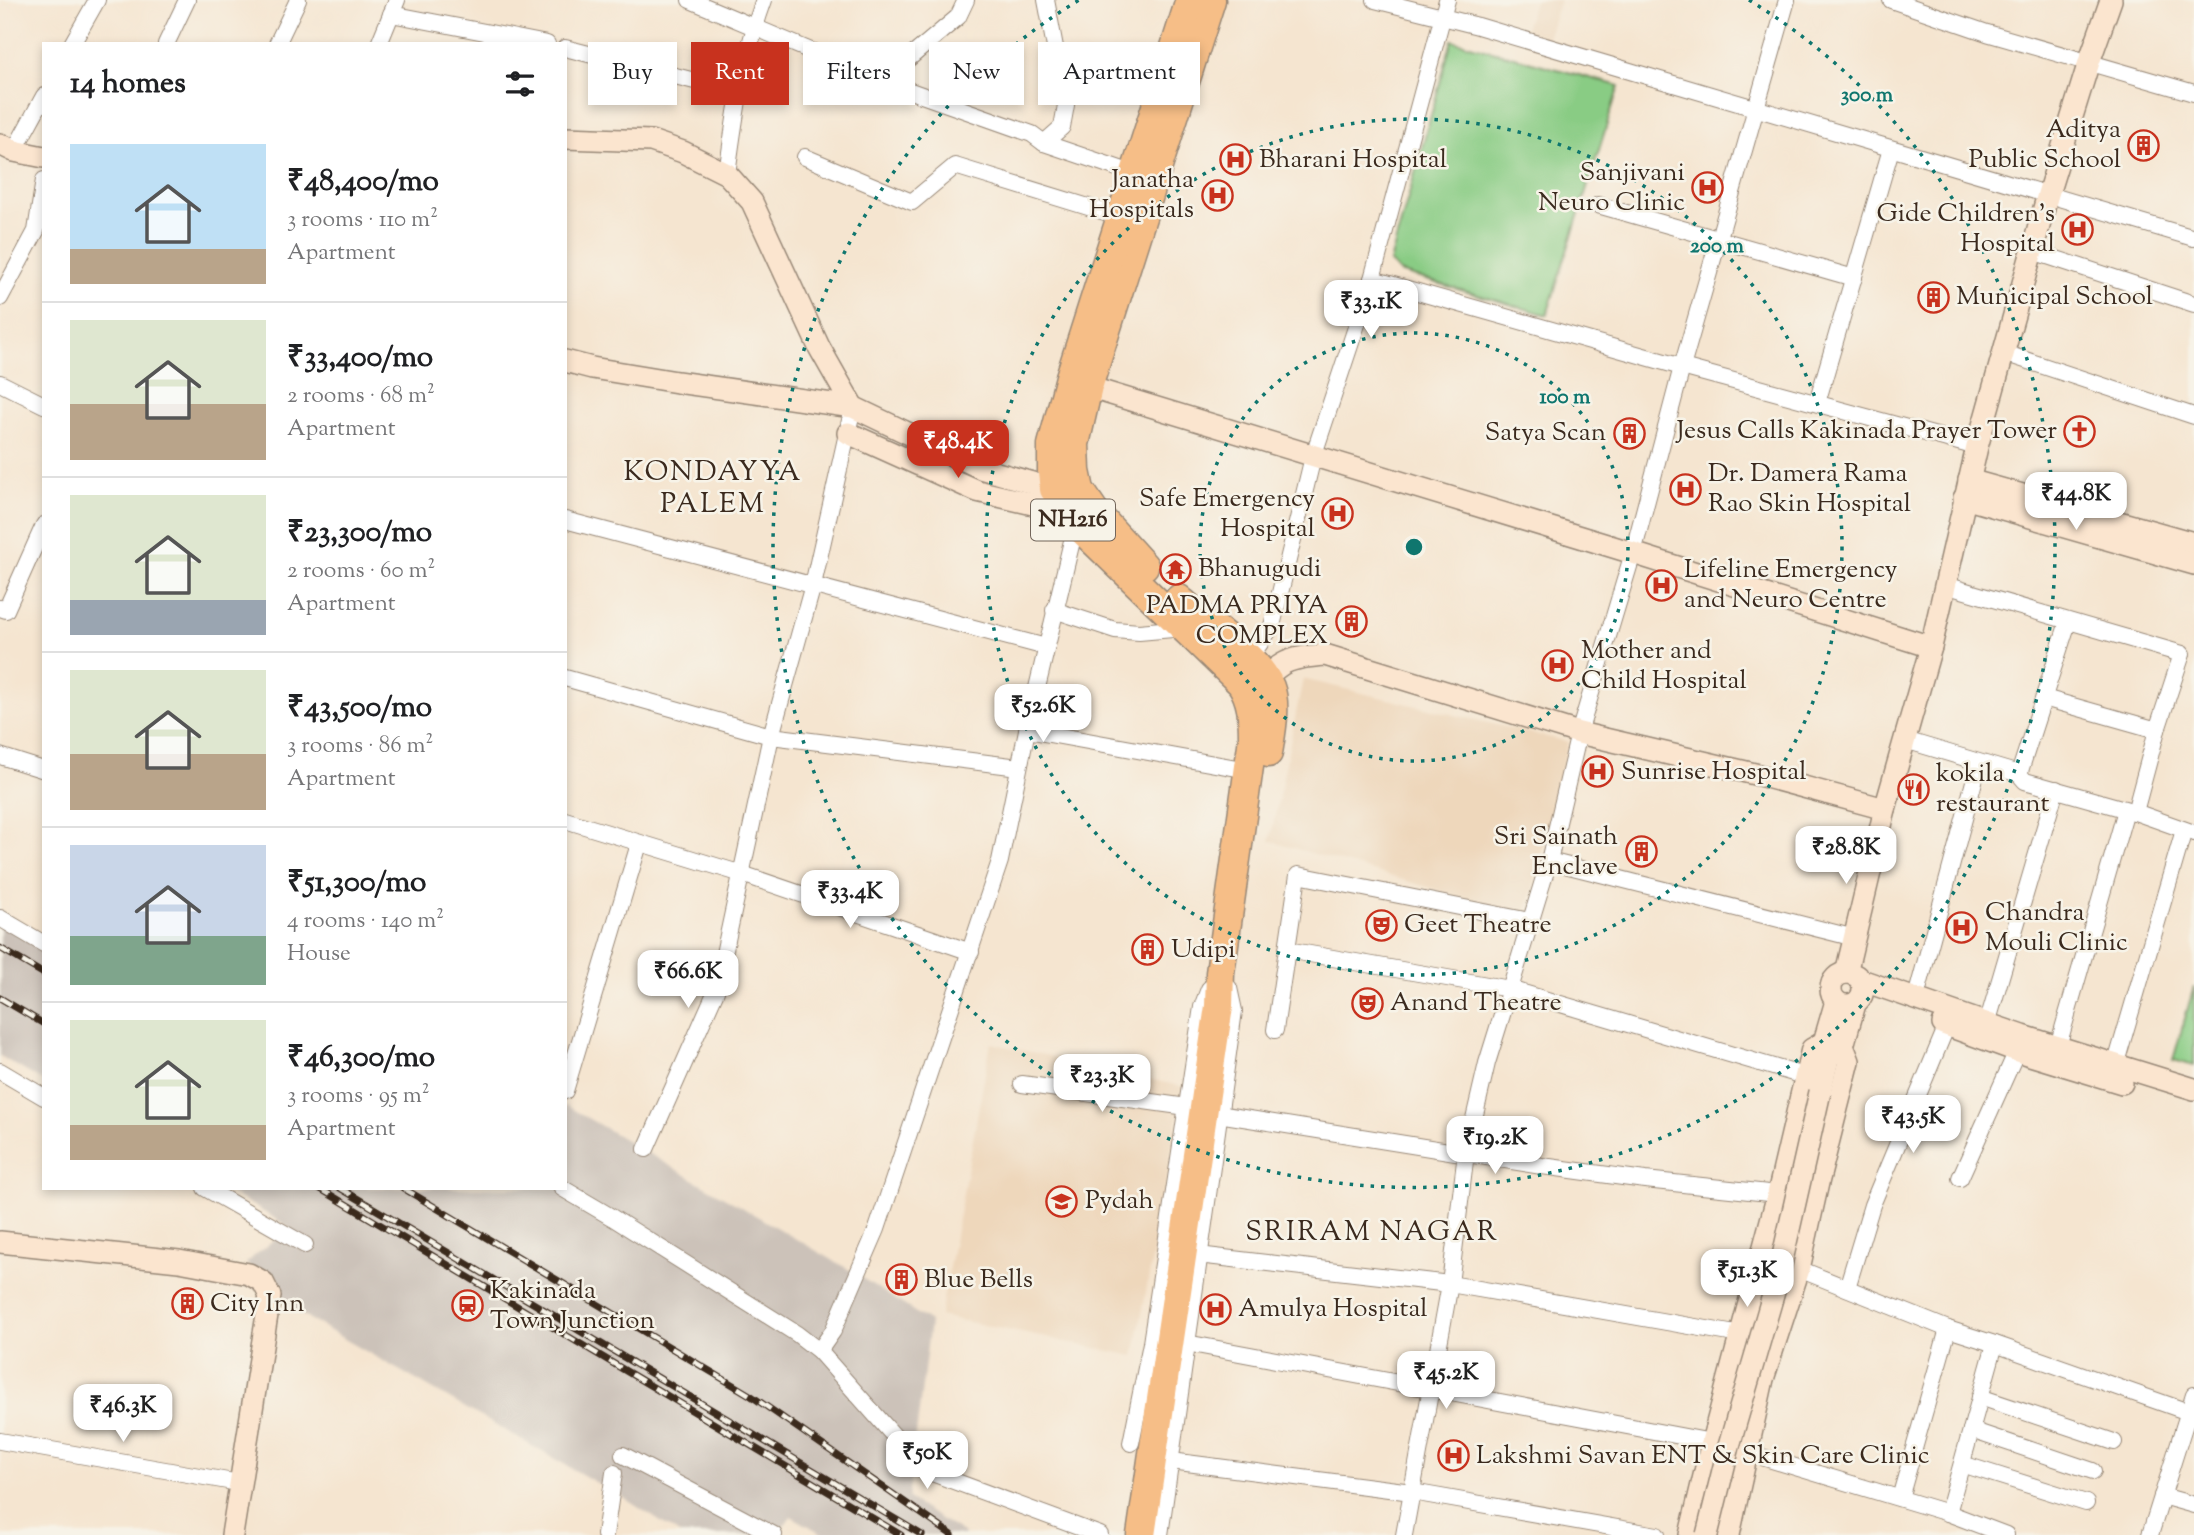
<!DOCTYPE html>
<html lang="en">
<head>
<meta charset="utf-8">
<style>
  :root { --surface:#fff; --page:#f2f2f2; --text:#202124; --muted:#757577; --line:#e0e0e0; --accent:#c8321e }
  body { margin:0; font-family:"Sorts Mill Goudy",serif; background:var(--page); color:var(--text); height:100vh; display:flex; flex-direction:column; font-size:26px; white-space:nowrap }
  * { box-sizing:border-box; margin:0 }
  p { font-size:23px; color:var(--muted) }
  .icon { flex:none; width:38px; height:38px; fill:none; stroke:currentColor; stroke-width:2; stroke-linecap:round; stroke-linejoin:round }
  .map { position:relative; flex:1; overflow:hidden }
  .sheet { position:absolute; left:42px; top:42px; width:525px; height:1148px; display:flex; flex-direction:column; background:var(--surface); border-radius:0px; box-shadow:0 4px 10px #0003 }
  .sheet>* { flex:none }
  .banner { position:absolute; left:588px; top:42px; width:665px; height:63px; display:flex; gap:14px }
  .price { position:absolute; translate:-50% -60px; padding:0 16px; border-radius:14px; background:#fff; color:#222; font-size:23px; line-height:46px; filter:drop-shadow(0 2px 4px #0008) }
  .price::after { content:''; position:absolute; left:50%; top:42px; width:21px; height:16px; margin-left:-10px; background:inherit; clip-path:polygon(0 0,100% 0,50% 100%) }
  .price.active { background:var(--accent); color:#fff }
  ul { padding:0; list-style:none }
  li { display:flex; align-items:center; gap:21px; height:175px; padding:0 28px }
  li+li { border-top:2px solid var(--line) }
  li span { display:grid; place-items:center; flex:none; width:196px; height:140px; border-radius:0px; color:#555 }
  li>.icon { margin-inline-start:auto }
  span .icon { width:84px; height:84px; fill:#fffc; stroke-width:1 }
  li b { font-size:30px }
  h2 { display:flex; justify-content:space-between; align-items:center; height:84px; padding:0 28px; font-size:30px }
  .tag { padding:0 24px; border-radius:0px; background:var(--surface); box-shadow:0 4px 10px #0003; font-size:24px; line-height:63px }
  .tag.active { background:var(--accent); color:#fff }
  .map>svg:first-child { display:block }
</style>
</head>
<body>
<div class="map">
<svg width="2194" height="1535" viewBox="0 0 2194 1535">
  <rect width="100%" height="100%" fill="#f7f3e8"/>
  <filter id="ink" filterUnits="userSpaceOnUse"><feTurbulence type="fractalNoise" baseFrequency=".0143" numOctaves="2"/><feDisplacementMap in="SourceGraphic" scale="14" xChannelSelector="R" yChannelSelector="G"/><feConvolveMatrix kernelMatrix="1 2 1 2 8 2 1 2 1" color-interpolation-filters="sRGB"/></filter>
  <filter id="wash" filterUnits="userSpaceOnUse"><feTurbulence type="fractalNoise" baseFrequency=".00686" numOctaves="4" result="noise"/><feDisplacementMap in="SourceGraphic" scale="28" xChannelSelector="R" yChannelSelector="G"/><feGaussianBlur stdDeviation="1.57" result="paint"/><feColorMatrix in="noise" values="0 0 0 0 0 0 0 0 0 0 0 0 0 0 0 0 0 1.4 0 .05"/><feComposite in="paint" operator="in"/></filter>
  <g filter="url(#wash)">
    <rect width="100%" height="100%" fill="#f5e5d0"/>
    <!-- built -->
    <g fill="#eed7bb">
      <polygon points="1535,0 1560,0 1547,38 1524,31"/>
      <polygon points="1303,679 1568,742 1526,916 1270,841"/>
      <polygon points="991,1043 1184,1087 1134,1356 940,1316"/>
    </g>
    <!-- industrial -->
    <g fill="#ccc2b9">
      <polygon points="0,912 44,937 44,1082 0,1056"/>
      <polygon points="565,1105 848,1269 930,1322 908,1499 966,1535 825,1535 791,1516 777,1535 681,1535 627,1500 290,1308 246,1263 289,1227 223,1188 565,1188"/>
    </g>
    <!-- green -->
    <g fill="#89cc84" stroke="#627b51" stroke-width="2">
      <polygon points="1452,40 1619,86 1547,315 1399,272 1390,262"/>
      <polygon points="2194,987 2194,1066 2173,1060"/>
    </g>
  </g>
  <g filter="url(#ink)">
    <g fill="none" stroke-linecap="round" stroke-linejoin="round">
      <defs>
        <g id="street">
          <polyline points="690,0 882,81 1032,134 1044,143 1062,127 1066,105 1046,0"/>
          <polyline points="1375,0 1478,26 2194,238"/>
          <polyline points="1787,0 1682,367 1633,553 1579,733 1549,861 1510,989 1807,1077"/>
          <polyline points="1891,0 1987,33 2194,93"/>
          <polyline points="391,14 547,44"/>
          <polyline points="72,44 97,0"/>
          <polyline points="166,44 187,0"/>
          <polyline points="277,44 298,0"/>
          <polyline points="379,44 397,0"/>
          <polyline points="565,48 738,92"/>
          <polyline points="882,81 958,17 966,0"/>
          <polyline points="1044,143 1135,174"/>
          <polyline points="14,151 44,96"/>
          <polyline points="805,157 912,202 955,166 1121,217"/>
          <path d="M727,174C735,115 743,57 764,0"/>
          <polyline points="1598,205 1854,278"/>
          <polyline points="2032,251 2194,304"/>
          <polyline points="1372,279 1682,367 1977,447"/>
          <polyline points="0,298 36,231 44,180"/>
          <polyline points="2004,353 2194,416"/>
          <polyline points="0,383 44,405"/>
          <polyline points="1817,403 1891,149"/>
          <polyline points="565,520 1046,647"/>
          <polyline points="1945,585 2182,654 2157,730 2135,812"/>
          <polyline points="0,608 6,610 44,525"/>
          <polyline points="1054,610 1115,630 1139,632 1184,628"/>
          <polyline points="1249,659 1272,626 1313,457 1372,279 1447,0"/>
          <polyline points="565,678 771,736 1019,767"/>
          <polyline points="2044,698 2157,730"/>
          <polyline points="1027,730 1248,770"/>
          <polyline points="1905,740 2019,774 2025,781 2135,812 2194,833"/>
          <polyline points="0,756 44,770"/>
          <polyline points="2019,774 2068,622"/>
          <polyline points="565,820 742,874 971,952"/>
          <polyline points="1549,861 1855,938"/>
          <polyline points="0,918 44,944"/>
          <polyline points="1287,950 1510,989 1487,1063 1466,1153 1450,1284 1404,1535"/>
          <polyline points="1915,1001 1979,763"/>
          <polyline points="1987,1024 2056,789"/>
          <polyline points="1275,1030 1298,875 1530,921"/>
          <polyline points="2058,1046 2126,810"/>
          <polyline points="2115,1066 2184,830"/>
          <polyline points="0,1071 44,1097"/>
          <polyline points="1022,1084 1187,1107"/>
          <polyline points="565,1091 639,844"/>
          <polyline points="1218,1114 1542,1166 1645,1180 1778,1194"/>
          <polyline points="646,1149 716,991 771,736 813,585 853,407"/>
          <polyline points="1960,1178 2021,1042"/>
          <polyline points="205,1188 305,1245"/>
          <polyline points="562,1188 613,1218 797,1334 819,1351 924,1470 1100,1535"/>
          <polyline points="1198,1255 1450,1284 1741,1335"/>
          <polyline points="1847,1288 1872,1205 1951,1016"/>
          <polyline points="1186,1343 1712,1442 1948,1513 1995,1344 1948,1329 1799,1269"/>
          <polyline points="1995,1344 2194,1414"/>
          <polyline points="819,1351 833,1331 877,1229 1000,861 1027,730 1076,524"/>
          <polyline points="1980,1397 2114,1442"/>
          <polyline points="1971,1430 2093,1471"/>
          <polyline points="0,1441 239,1483"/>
          <polyline points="1131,1443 1151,1343 1202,1007 1209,989 1218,981"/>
          <polyline points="623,1455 774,1535"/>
          <polyline points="1171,1461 1412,1492 1657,1535"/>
          <polyline points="1962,1464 2086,1503"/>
          <polyline points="2162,1496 2194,1505"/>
          <polyline points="1900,1498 1948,1329"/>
          <polyline points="1948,1513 2006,1535"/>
          <polyline points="605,1535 614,1473"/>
          <polyline points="1160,1535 1234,1011 1229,988"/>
          <polyline points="2150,1535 2194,1395"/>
        </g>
        <g id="secondary">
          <polyline points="565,138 651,141 683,152 727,174 752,202 819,347 853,407"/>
          <polyline points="0,144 14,151 44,157"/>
          <polyline points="565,361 592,368 677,382 853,407 983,469 1054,489 1068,490"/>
          <polyline points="1088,387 1633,553 1931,647"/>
          <polyline points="848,433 977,491 1067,512"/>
          <polyline points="1969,480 2194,543"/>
          <polyline points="1964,498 2194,564"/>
          <path d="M1255,688C1282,661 1286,658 1325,655L1579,733L1759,775L1885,809"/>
          <circle cx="1847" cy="989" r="16"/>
          <polyline points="1846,973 1885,809 1931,647 1977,447 2048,194 2089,62 2111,0"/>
          <polyline points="1861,980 2023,1036 2194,1089"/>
          <polyline points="1943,1024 2017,1051 2122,1083"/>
          <polyline points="1835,1053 1843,1046 1855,1004"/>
          <polyline points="1820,1092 1828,1059 1824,1042 1836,1001"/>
          <polyline points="0,1242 179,1261 249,1274 263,1282 270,1296 232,1535"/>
          <polyline points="1690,1535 1712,1442 1778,1194 1812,1049 1824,1042"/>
          <polyline points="1729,1535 1763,1379 1799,1269 1818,1183 1849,1061 1843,1046"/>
        </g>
        <g id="highway">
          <polyline points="1144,566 1095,512 1080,490 1076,471 1075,444 1088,387 1211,0"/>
          <path d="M1179,599C1204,622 1259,657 1270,687C1277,706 1271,733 1268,753"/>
          <path d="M1141,1535L1219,1006L1220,973L1253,738C1253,718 1252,700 1241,683L1076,524L1054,489L1052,472V445L1070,377L1190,0"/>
        </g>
      </defs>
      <!-- street casing -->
      <use href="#street" stroke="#988877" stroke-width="18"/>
      <!-- secondary casing -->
      <use href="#secondary" stroke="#988877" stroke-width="24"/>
      <!-- highway casing -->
      <use href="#highway" stroke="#988877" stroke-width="31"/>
      <!-- street -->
      <use href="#street" stroke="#fff" stroke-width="16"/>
      <!-- secondary -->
      <use href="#secondary" stroke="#fbe5cf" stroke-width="21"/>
      <!-- highway -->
      <use href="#highway" stroke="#f6be87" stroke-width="28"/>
      <defs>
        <g id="rail">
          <polyline points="0,948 44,974"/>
          <polyline points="0,998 44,1024"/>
          <polyline points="319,1188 901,1535"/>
          <polyline points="340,1188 922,1535"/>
          <polyline points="403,1188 750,1395 952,1535"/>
        </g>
      </defs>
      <!-- rail casing -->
      <use href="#rail" stroke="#3b2a1e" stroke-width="7"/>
      <!-- rail -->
      <use href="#rail" stroke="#f7f3e8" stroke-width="4.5" stroke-dasharray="13" stroke-linecap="butt"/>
      <defs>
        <polyline id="secondary-bridge" points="1707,1535 1729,1446 1778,1278 1820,1092"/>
      </defs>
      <!-- secondary-bridge casing -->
      <use href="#secondary-bridge" stroke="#988877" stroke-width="24" stroke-linecap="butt"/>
      <!-- secondary-bridge -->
      <use href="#secondary-bridge" stroke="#fbe5cf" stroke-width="21"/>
    </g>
  </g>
  <!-- distance rings -->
  <g fill="none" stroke="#0f766e" stroke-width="3.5" stroke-dasharray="3.5 7">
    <circle cx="1414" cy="547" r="214"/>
    <circle cx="1414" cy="547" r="428"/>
    <path d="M1749 0A641 641 0 1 1 1079 0"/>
  </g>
  <!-- icons -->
  <defs>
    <symbol id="building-ring" viewBox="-11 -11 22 22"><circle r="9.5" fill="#f7f3e8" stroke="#c8321e" stroke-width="1.5"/><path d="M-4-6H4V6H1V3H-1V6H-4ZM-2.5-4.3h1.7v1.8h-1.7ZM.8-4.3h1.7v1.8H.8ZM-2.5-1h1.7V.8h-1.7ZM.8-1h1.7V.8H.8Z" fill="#c8321e"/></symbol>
    <symbol id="hospital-ring" viewBox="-11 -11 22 22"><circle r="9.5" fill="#f7f3e8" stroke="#c8321e" stroke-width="1.5"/><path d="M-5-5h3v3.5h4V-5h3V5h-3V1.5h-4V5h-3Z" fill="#c8321e"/></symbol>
    <symbol id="church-ring" viewBox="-11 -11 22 22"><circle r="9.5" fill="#f7f3e8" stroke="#c8321e" stroke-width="1.5"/><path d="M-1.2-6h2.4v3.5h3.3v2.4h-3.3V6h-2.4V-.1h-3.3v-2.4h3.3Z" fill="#c8321e"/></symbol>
    <symbol id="temple-ring" viewBox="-11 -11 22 22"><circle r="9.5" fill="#f7f3e8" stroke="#c8321e" stroke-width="1.5"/><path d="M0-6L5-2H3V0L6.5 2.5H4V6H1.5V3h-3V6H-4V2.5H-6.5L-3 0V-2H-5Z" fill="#c8321e"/></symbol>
    <symbol id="restaurant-ring" viewBox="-11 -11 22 22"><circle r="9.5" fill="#f7f3e8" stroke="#c8321e" stroke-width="1.5"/><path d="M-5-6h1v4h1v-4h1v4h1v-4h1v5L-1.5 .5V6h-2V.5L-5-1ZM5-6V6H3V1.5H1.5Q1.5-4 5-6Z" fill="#c8321e"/></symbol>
    <symbol id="theatre-ring" viewBox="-11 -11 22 22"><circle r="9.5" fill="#f7f3e8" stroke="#c8321e" stroke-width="1.5"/><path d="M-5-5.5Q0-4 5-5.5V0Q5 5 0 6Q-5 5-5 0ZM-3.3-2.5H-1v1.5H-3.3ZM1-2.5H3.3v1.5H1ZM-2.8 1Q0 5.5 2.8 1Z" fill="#c8321e"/></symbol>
    <symbol id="university-ring" viewBox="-11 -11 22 22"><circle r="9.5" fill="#f7f3e8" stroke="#c8321e" stroke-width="1.5"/><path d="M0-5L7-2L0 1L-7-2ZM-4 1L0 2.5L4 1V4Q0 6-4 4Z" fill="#c8321e"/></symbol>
    <symbol id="station-ring" viewBox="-11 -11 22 22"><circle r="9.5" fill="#f7f3e8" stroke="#c8321e" stroke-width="1.5"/><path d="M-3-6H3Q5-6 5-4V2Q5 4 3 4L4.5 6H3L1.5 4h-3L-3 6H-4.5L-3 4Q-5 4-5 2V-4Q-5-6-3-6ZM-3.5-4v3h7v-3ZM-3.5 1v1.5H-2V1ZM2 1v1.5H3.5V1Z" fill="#c8321e"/></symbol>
  </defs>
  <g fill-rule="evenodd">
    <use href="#building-ring" x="2126" y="128" width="35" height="35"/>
    <use href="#hospital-ring" x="1218" y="142" width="35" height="35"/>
    <use href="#hospital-ring" x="1690" y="170" width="35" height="35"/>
    <use href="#hospital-ring" x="1200" y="178" width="35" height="35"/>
    <use href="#hospital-ring" x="2060" y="212" width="35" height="35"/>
    <use href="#building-ring" x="1916" y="280" width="35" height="35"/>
    <use href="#church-ring" x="2062" y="414" width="35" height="35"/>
    <use href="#building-ring" x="1612" y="416" width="35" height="35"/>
    <use href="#hospital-ring" x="1668" y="472" width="35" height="35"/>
    <use href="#hospital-ring" x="1320" y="496" width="35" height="35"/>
    <use href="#temple-ring" x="1158" y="552" width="35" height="35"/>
    <use href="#hospital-ring" x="1644" y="568" width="35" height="35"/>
    <use href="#building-ring" x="1334" y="604" width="35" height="35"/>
    <use href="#hospital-ring" x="1540" y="648" width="35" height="35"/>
    <use href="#hospital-ring" x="1580" y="754" width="35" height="35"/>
    <use href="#restaurant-ring" x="1896" y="772" width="35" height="35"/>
    <use href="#building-ring" x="1624" y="834" width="35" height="35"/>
    <use href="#theatre-ring" x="1364" y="908" width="35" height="35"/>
    <use href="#hospital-ring" x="1944" y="910" width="35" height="35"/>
    <use href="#building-ring" x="1130" y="932" width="35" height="35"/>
    <use href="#theatre-ring" x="1350" y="986" width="35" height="35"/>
    <use href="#university-ring" x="1044" y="1184" width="35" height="35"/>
    <use href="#building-ring" x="884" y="1262" width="35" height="35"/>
    <use href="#building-ring" x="170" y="1286" width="35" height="35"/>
    <use href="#station-ring" x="450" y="1288" width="35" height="35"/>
    <use href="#hospital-ring" x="1198" y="1292" width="35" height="35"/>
    <use href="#hospital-ring" x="1436" y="1438" width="35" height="35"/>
  </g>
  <g text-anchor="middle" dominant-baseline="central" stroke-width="5" stroke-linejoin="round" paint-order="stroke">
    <!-- shield labels -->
    <rect fill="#f7f3e8" stroke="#73665b" stroke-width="2" x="1031" y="499.5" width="84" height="41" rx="5"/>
    <g font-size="24" font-weight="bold" fill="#3b2a1e">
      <text x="1073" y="520">NH216</text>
    </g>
    <!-- poi labels -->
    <g font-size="26" fill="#3b2a1e" stroke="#f7f3e8" text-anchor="start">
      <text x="2121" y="130" text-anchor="end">Aditya<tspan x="2121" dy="30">Public School</tspan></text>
      <text x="1259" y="160">Bharani Hospital</text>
      <text x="1685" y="173" text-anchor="end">Sanjivani<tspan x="1685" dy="30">Neuro Clinic</tspan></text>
      <text x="1194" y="180" text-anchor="end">Janatha<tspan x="1194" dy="30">Hospitals</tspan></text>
      <text x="2055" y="214" text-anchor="end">Gide Children's<tspan x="2055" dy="30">Hospital</tspan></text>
      <text x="1956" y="297">Municipal School</text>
      <text x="2057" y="431" text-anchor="end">Jesus Calls Kakinada Prayer Tower</text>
      <text x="1606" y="433" text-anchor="end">Satya Scan</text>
      <text x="1708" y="474">Dr. Damera Rama<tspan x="1708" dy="30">Rao Skin Hospital</tspan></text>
      <text x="1315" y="499" text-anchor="end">Safe Emergency<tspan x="1315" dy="30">Hospital</tspan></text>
      <text x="1198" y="569">Bhanugudi</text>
      <text x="1684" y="570">Lifeline Emergency<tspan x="1684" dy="30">and Neuro Centre</tspan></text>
      <text x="1328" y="606" text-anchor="end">PADMA PRIYA<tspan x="1328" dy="30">COMPLEX</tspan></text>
      <text x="1581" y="651">Mother and<tspan x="1581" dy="30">Child Hospital</tspan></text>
      <text x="1621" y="772">Sunrise Hospital</text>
      <text x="1936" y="774">kokila<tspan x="1936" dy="30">restaurant</tspan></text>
      <text x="1618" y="837" text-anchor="end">Sri Sainath<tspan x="1618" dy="30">Enclave</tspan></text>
      <text x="1985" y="913">Chandra<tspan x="1985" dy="30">Mouli Clinic</tspan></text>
      <text x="1404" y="925">Geet Theatre</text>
      <text x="1171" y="950">Udipi</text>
      <text x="1390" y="1003">Anand Theatre</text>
      <text x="1085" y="1201">Pydah</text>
      <text x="924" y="1280">Blue Bells</text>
      <text x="490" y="1291">Kakinada<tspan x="490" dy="30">Town Junction</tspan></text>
      <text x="210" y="1304">City Inn</text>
      <text x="1238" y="1309">Amulya Hospital</text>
      <text x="1476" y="1456">Lakshmi Savan ENT &amp; Skin Care Clinic</text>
    </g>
    <!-- neighbourhood labels -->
    <g font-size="28" letter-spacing="2" fill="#3b2a1e" stroke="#f7f3e8">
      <text x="713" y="473">KONDAYYA<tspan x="713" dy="32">PALEM</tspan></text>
      <text x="1372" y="1233">SRIRAM NAGAR</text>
    </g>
  </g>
  <circle cx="1414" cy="547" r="10" fill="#0f766e" stroke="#f7f3e8" stroke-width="3.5"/>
  <g font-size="21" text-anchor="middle" font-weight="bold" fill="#0f766e" stroke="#f7f3e8" stroke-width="5" stroke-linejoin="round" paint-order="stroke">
    <text x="1867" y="101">300 m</text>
    <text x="1717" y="252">200 m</text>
    <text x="1565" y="403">100 m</text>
  </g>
</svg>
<b class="price" style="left:1371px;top:340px">₹33.1K</b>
<b class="price active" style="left:958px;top:480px">₹48.4K</b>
<b class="price" style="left:2076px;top:532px">₹44.8K</b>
<b class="price" style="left:1043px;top:744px">₹52.6K</b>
<b class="price" style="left:1846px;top:886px">₹28.8K</b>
<b class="price" style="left:850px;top:930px">₹33.4K</b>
<b class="price" style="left:688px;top:1010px">₹66.6K</b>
<b class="price" style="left:1102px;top:1114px">₹23.3K</b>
<b class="price" style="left:1913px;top:1155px">₹43.5K</b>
<b class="price" style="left:1495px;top:1176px">₹19.2K</b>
<b class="price" style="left:1747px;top:1309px">₹51.3K</b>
<b class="price" style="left:1446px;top:1411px">₹45.2K</b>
<b class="price" style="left:123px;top:1444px">₹46.3K</b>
<b class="price" style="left:927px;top:1491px">₹50K</b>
<div class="banner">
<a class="tag">Buy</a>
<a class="tag active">Rent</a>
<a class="tag">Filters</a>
<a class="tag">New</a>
<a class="tag">Apartment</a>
</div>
<section class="sheet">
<h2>14 homes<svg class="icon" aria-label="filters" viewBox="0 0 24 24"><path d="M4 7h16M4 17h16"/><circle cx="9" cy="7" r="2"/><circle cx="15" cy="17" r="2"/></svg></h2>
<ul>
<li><span style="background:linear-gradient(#bfe0f5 75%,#b9a48a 0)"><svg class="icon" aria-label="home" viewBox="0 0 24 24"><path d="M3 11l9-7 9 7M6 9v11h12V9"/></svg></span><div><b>₹48,400/mo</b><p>3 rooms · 110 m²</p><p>Apartment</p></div></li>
<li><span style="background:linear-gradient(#dfe7d0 60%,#b9a48a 0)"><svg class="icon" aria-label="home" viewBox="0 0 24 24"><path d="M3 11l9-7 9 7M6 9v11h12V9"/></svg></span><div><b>₹33,400/mo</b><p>2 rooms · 68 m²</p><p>Apartment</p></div></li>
<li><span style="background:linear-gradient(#dfe7d0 75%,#9aa5b1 0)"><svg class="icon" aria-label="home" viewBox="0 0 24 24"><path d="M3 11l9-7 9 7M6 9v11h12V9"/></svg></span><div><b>₹23,300/mo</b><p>2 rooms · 60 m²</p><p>Apartment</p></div></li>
<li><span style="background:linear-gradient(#dfe7d0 60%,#b9a48a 0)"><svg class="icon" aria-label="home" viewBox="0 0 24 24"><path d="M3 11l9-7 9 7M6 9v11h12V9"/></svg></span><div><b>₹43,500/mo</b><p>3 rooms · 86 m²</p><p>Apartment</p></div></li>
<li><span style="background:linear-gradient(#c9d6e8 65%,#7fa58c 0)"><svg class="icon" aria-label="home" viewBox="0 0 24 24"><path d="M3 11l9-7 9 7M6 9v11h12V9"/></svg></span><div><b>₹51,300/mo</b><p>4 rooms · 140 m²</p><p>House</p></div></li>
<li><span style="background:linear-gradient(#dfe7d0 75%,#b9a48a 0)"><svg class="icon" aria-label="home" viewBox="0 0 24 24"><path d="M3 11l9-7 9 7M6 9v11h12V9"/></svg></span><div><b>₹46,300/mo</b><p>3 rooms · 95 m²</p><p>Apartment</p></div></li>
</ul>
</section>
</div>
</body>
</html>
